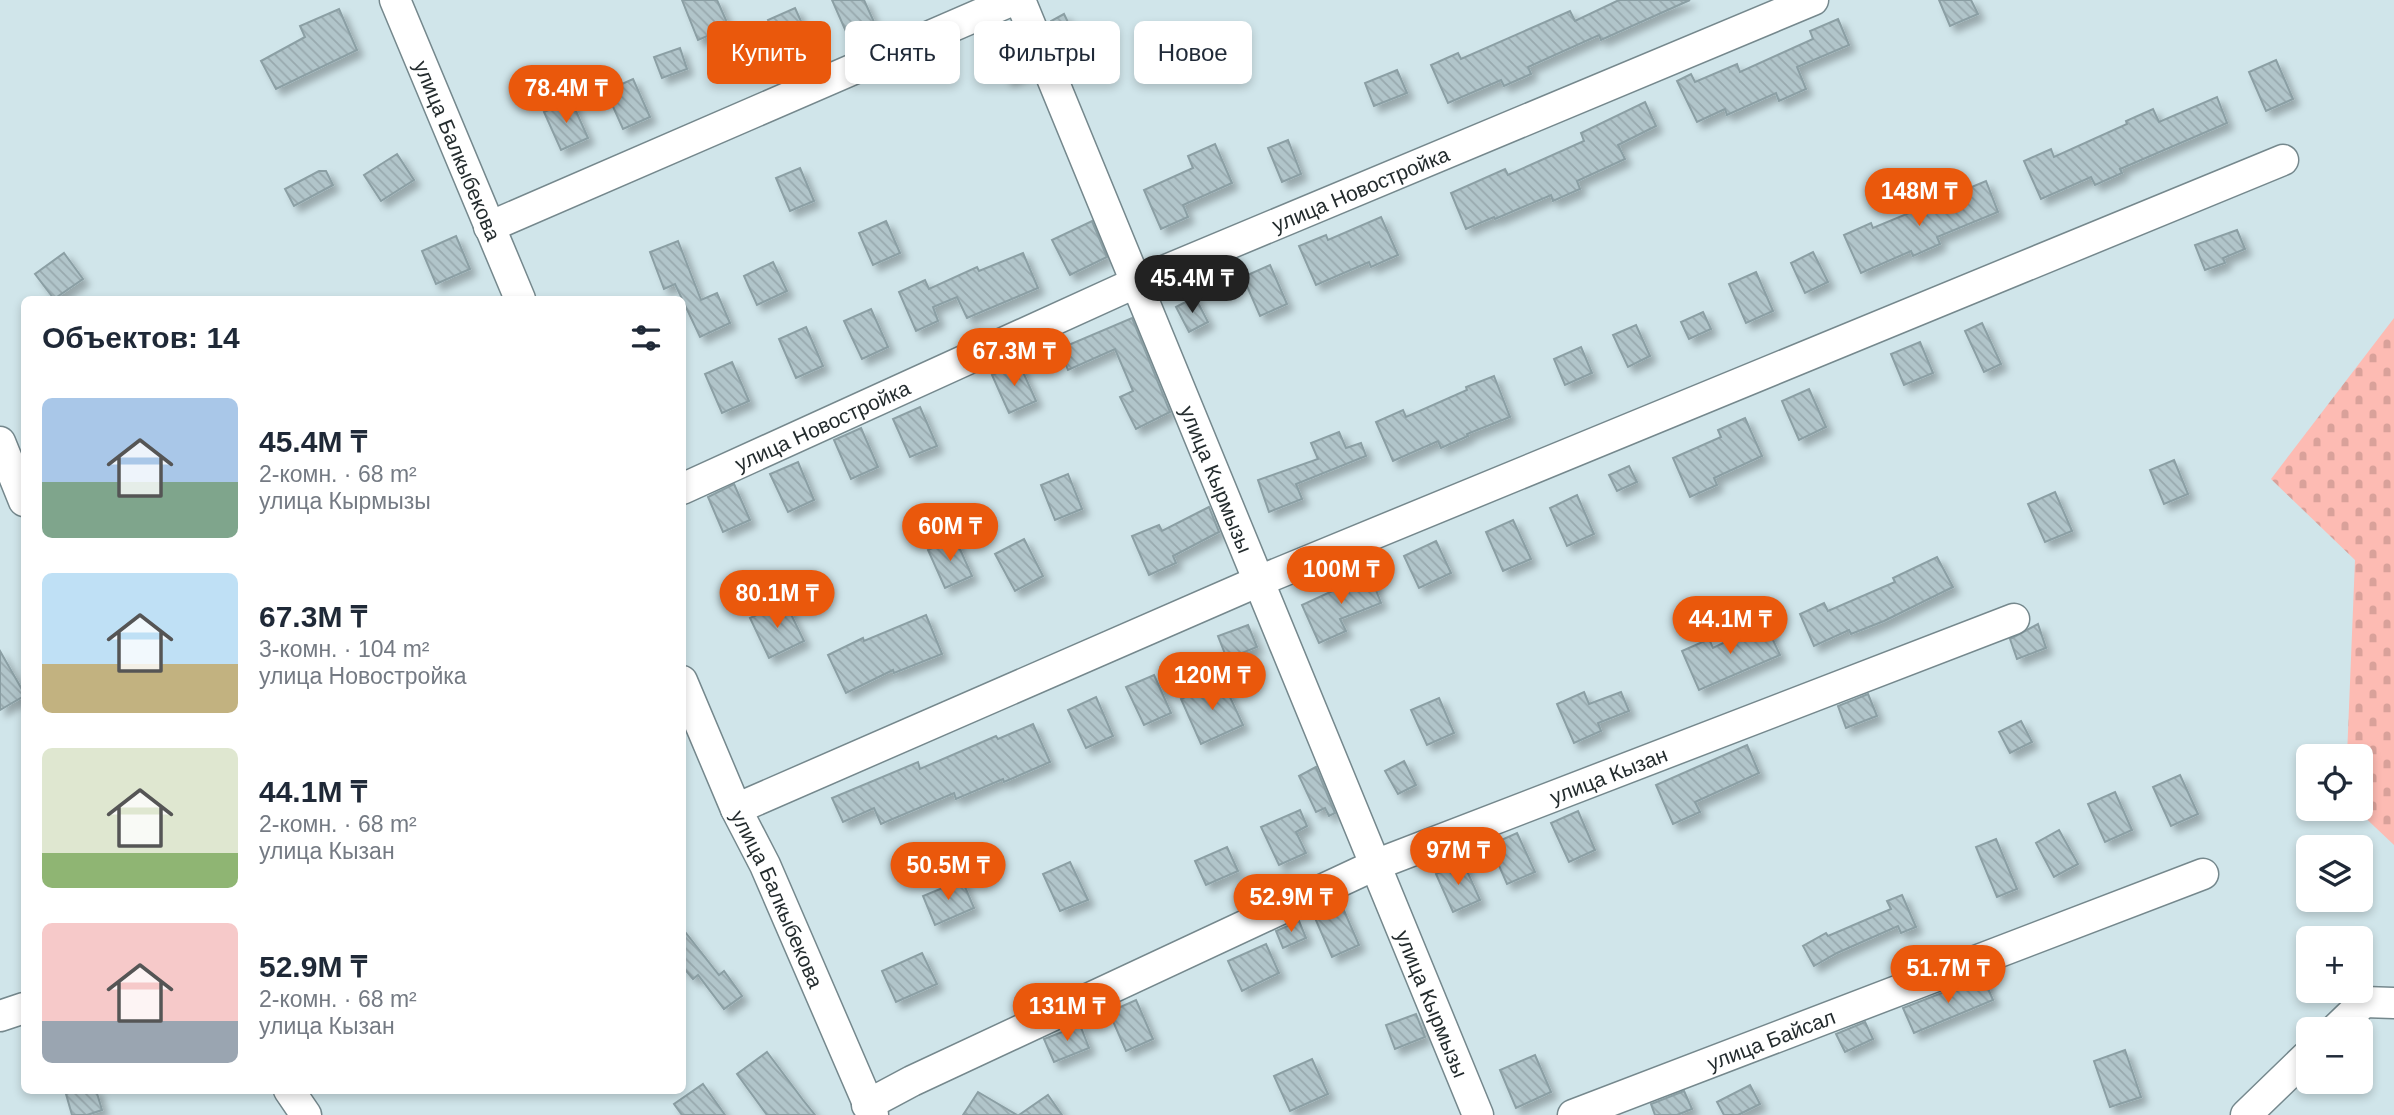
<!DOCTYPE html>
<html lang="ru">
<head>
<meta charset="utf-8">
<style>
  :root { --surface:#fff; --page:#f6f6f7; --text:#1f2937; --muted:#747a83; --accent:#ea580c }
  body { margin:0; font-family:Arial,sans-serif; background:var(--page); color:var(--text); height:100vh; display:flex; flex-direction:column; font-size:26px; white-space:nowrap }
  * { box-sizing:border-box; margin:0 }
  p { font-size:23px; color:var(--muted) }
  .icon { flex:none; width:38px; height:38px; fill:none; stroke:currentColor; stroke-width:2; stroke-linecap:round; stroke-linejoin:round }
  .map { position:relative; flex:1; overflow:hidden }
  .drawer { position:absolute; left:21px; top:296px; width:665px; height:798px; display:flex; flex-direction:column; background:var(--surface); border-radius:10px; box-shadow:0 4px 10px #0003 }
  .drawer>* { flex:none }
  .top-card { position:absolute; left:707px; top:21px; width:665px; height:63px; display:flex; gap:14px }
  .tools { position:absolute; left:2296px; top:744px; display:grid; gap:14px }
  .tools a { display:grid; place-items:center; width:77px; height:77px; border-radius:10px; background:var(--surface); box-shadow:0 4px 10px #0003; font-size:35px }
  .price { position:absolute; translate:-50% -60px; padding:0 16px; border-radius:24px; background:var(--accent); color:#fff; font-size:23px; line-height:46px; filter:drop-shadow(0 2px 4px #0008) }
  .price::after { content:''; position:absolute; left:50%; top:42px; width:21px; height:16px; margin-left:-10px; background:inherit; clip-path:polygon(0 0,100% 0,50% 100%) }
  .price.selected { background:#222; color:#fff }
  ul { padding:0; list-style:none }
  li { display:flex; align-items:center; gap:21px; height:175px; padding:0 21px }
  li span { display:grid; place-items:center; flex:none; width:196px; height:140px; border-radius:10px; color:#555 }
  li>.icon { margin-inline-start:auto }
  span .icon { width:84px; height:84px; fill:#fffc; stroke-width:1 }
  li b { font-size:30px }
  h2 { display:flex; justify-content:space-between; align-items:center; height:84px; padding:0 21px; font-size:30px }
  .pill { padding:0 24px; border-radius:10px; background:var(--surface); box-shadow:0 4px 10px #0003; font-size:24px; line-height:63px }
  .pill.selected { background:var(--accent); color:#fff }
  .map>svg:first-child { display:block }
</style>
</head>
<body>
<div class="map">
<svg width="2394" height="1115" viewBox="0 0 2394 1115">
  <defs>
    <pattern id="cemetery-stones" width="16" height="16" patternUnits="userSpaceOnUse" patternTransform="scale(1.75)"><rect width="16" height="16" fill="#fdbbb3"/><path d="M2 7V4a2 2 0 0 1 4 0v3zM10 15v-3a2 2 0 0 1 4 0v3z" fill="#d9a19a"/></pattern>
    <pattern id="building-back-hatch" width="6" height="6" patternUnits="userSpaceOnUse" patternTransform="scale(1.75)"><rect width="6" height="6" fill="#b1c5ca"/><path d="M-1 5l2 2M0 0l6 6M5-1l2 2" fill="none" stroke="#98a9ae"/></pattern>
    <filter id="shadow"><feDropShadow dx="6" dy="6" stdDeviation="3.5" flood-color="#0004"/></filter>
  </defs>
  <rect width="100%" height="100%" fill="#d0e5ea"/>
  <!-- cemetery -->
  <polygon fill="url(#cemetery-stones)" points="2394,318 2394,845 2356,809 2361,808 2361,756 2347,756 2355,560 2271,479"/>
  <!-- building -->
  <g fill="url(#building-back-hatch)" stroke="#8b9fa4" stroke-width="2" filter="url(#shadow)">
    <polygon points="682,0 717,0 729,27 698,40"/>
    <polygon points="832,0 864,0 874,22 847,34"/>
    <polygon points="1619,0 1690,0 1601,40 1599,35 1528,67 1531,74 1504,86 1501,80 1448,103 1431,65 1458,53 1461,59 1570,11 1575,21"/>
    <polygon points="1939,0 1971,0 1978,14 1950,26"/>
    <polygon points="795,8 812,46 785,58 768,20"/>
    <polygon points="339,9 357,50 276,89 261,61 305,37 300,26"/>
    <polygon points="1064,14 1080,47 1064,55 1051,27 1051,21"/>
    <polygon points="1838,19 1849,45 1797,67 1806,89 1779,101 1776,93 1727,115 1725,109 1697,122 1677,81 1691,74 1695,82 1737,64 1740,72 1813,39 1810,31"/>
    <polygon points="1016,38 1030,71 1007,80 993,47"/>
    <polygon points="680,48 687,69 662,78 654,57"/>
    <polygon points="2276,60 2293,99 2266,111 2249,72"/>
    <polygon points="1397,70 1407,93 1374,106 1365,83"/>
    <polygon points="633,79 650,117 623,129 606,91"/>
    <polygon points="2217,97 2227,123 2120,169 2122,173 2095,185 2091,177 2041,199 2024,161 2051,149 2054,157 2127,124 2126,121 2153,109 2159,122"/>
    <polygon points="571,100 588,138 561,150 544,112"/>
    <polygon points="1645,102 1656,126 1618,145 1625,159 1577,181 1580,189 1553,201 1551,195 1495,219 1494,217 1466,229 1451,193 1505,169 1508,175 1584,141 1581,133"/>
    <polygon points="1288,140 1301,174 1282,182 1268,148"/>
    <polygon points="1215,144 1232,183 1183,205 1188,217 1161,229 1144,190 1193,168 1188,156"/>
    <polygon points="397,154 414,180 381,201 364,175"/>
    <polygon points="800,168 814,201 790,211 776,178"/>
    <polygon points="319,171 326,171 333,185 294,206 285,189"/>
    <polygon points="1986,181 1998,212 1937,237 1940,244 1913,256 1911,251 1861,273 1844,235 1871,223 1873,228"/>
    <polygon points="1381,217 1398,255 1371,267 1369,262 1316,285 1299,246 1326,235 1328,240"/>
    <polygon points="886,221 900,253 873,265 859,233"/>
    <polygon points="1092,221 1107,257 1070,275 1052,240"/>
    <polygon points="2237,230 2245,249 2223,258 2225,263 2205,270 2195,245"/>
    <polygon points="456,236 470,269 436,284 422,251"/>
    <polygon points="678,241 701,300 717,293 730,323 700,337 675,284 664,289 650,252"/>
    <polygon points="1813,252 1828,282 1805,293 1791,263"/>
    <polygon points="64,253 83,279 54,299 35,274"/>
    <polygon points="1023,253 1038,288 967,318 957,297 933,307 938,321 916,331 899,292 925,280 929,289 977,267 979,271"/>
    <polygon points="773,262 787,291 757,305 744,276"/>
    <polygon points="1270,265 1287,304 1260,316 1243,277"/>
    <polygon points="1756,272 1773,311 1746,323 1729,284"/>
    <polygon points="1195,297 1208,322 1189,332 1176,307"/>
    <polygon points="871,309 888,347 862,359 844,321"/>
    <polygon points="1703,312 1711,329 1689,339 1681,322"/>
    <polygon points="1132,318 1170,412 1136,429 1120,397 1133,391 1115,349 1068,370 1059,349"/>
    <polygon points="1982,323 2001,364 1984,372 1965,331"/>
    <polygon points="1636,325 1650,356 1628,367 1613,335"/>
    <polygon points="806,327 823,366 796,378 779,339"/>
    <polygon points="1920,342 1933,373 1904,385 1891,354"/>
    <polygon points="1581,347 1592,373 1565,385 1554,359"/>
    <polygon points="732,362 749,401 722,413 705,374"/>
    <polygon points="1019,363 1036,401 1009,413 992,375"/>
    <polygon points="1494,376 1510,417 1467,434 1468,436 1441,448 1438,441 1393,461 1376,422 1403,410 1406,417 1467,390 1466,387"/>
    <polygon points="1809,389 1826,427 1799,440 1782,401"/>
    <polygon points="920,407 937,446 910,457 893,419"/>
    <polygon points="1745,418 1762,456 1714,478 1717,485 1690,497 1673,458 1721,437 1718,430"/>
    <polygon points="861,428 878,467 851,479 834,440"/>
    <polygon points="1339,432 1346,448 1361,443 1366,456 1296,484 1302,499 1269,512 1258,480 1318,459 1311,443"/>
    <polygon points="2174,460 2188,494 2164,504 2150,470"/>
    <polygon points="798,462 814,500 788,512 770,474"/>
    <polygon points="1629,466 1637,482 1617,491 1609,475"/>
    <polygon points="1068,474 1082,509 1055,520 1041,485"/>
    <polygon points="734,484 750,520 723,532 708,497"/>
    <polygon points="2055,492 2072,531 2045,542 2028,504"/>
    <polygon points="1577,495 1594,534 1567,546 1550,508"/>
    <polygon points="1209,507 1219,532 1173,556 1176,563 1149,575 1132,536 1159,525 1162,531"/>
    <polygon points="1513,520 1531,559 1503,571 1486,532"/>
    <polygon points="955,538 972,576 945,588 928,550"/>
    <polygon points="1024,539 1043,576 1015,591 995,554"/>
    <polygon points="1436,541 1451,573 1419,588 1404,556"/>
    <polygon points="1937,557 1953,587 1884,621 1851,634 1849,630 1814,646 1800,614 1824,603 1828,611 1895,582 1893,578"/>
    <polygon points="1368,570 1381,603 1340,619 1346,631 1319,643 1302,605 1350,583 1348,577"/>
    <polygon points="785,602 804,641 769,658 750,618"/>
    <polygon points="926,615 942,654 894,673 893,670 846,693 828,655 863,638 864,641"/>
    <polygon points="1765,623 1780,655 1699,690 1682,651 1709,639 1713,648"/>
    <polygon points="2038,624 2046,648 2017,659 2010,639"/>
    <polygon points="1248,625 1257,647 1227,659 1218,636"/>
    <polygon points="0,651 24,693 24,696 0,710"/>
    <polygon points="1154,675 1171,713 1144,725 1126,687"/>
    <polygon points="1222,680 1243,725 1201,744 1181,699"/>
    <polygon points="1584,692 1589,704 1621,692 1629,711 1598,723 1601,731 1574,743 1557,704"/>
    <polygon points="1868,694 1877,716 1846,728 1838,706"/>
    <polygon points="1096,697 1113,736 1086,748 1068,710"/>
    <polygon points="1439,698 1454,733 1427,745 1411,710"/>
    <polygon points="2021,721 2032,742 2010,753 1999,732"/>
    <polygon points="1033,724 1050,762 1004,782 1003,779 956,799 954,793 881,824 874,808 843,822 832,798 918,762 920,769 996,736 998,739"/>
    <polygon points="1747,745 1759,773 1695,802 1700,812 1673,824 1656,785"/>
    <polygon points="1404,761 1416,785 1398,794 1385,771"/>
    <polygon points="1316,767 1335,813 1329,816 1325,808 1316,812 1299,776"/>
    <polygon points="2180,775 2198,814 2171,826 2153,787"/>
    <polygon points="2115,792 2132,830 2105,842 2088,804"/>
    <polygon points="1300,810 1307,826 1296,832 1306,853 1279,865 1261,827"/>
    <polygon points="1578,811 1595,850 1569,862 1551,823"/>
    <polygon points="2059,830 2078,864 2054,877 2036,843"/>
    <polygon points="1517,833 1535,872 1507,884 1490,845"/>
    <polygon points="1996,839 2017,889 1997,897 1976,847"/>
    <polygon points="1227,847 1238,871 1206,885 1195,861"/>
    <polygon points="1070,862 1088,900 1060,911 1043,874"/>
    <polygon points="1463,862 1480,900 1453,912 1436,874"/>
    <polygon points="962,880 974,908 935,925 923,896"/>
    <polygon points="1902,895 1916,927 1901,933 1898,926 1837,953 1814,966 1803,946 1826,933 1828,936 1891,909 1887,901"/>
    <polygon points="1342,906 1359,945 1332,957 1315,918"/>
    <polygon points="1299,921 1306,938 1283,948 1276,931"/>
    <polygon points="682,928 719,975 724,971 742,996 724,1009 698,975 693,979 682,966"/>
    <polygon points="1266,944 1279,973 1242,991 1228,961"/>
    <polygon points="922,953 937,984 896,1002 882,971"/>
    <polygon points="1983,977 1993,1000 1914,1033 1903,1008"/>
    <polygon points="1136,1000 1153,1039 1126,1051 1109,1012"/>
    <polygon points="1416,1014 1425,1037 1395,1049 1386,1025"/>
    <polygon points="1865,1022 1873,1039 1845,1052 1836,1034"/>
    <polygon points="1080,1025 1089,1048 1054,1062 1044,1039"/>
    <polygon points="2125,1050 2141,1097 2110,1107 2094,1061"/>
    <polygon points="767,1052 803,1100 815,1115 767,1115 737,1074"/>
    <polygon points="1535,1055 1551,1092 1516,1108 1500,1070"/>
    <polygon points="1312,1059 1328,1094 1290,1111 1274,1076"/>
    <polygon points="703,1084 725,1115 682,1115 674,1104"/>
    <polygon points="1750,1085 1760,1104 1738,1115 1724,1115 1717,1102"/>
    <polygon points="77,1090 96,1090 102,1110 87,1115 72,1115 66,1094"/>
    <polygon points="1684,1091 1692,1109 1677,1115 1655,1115 1651,1104"/>
    <polygon points="978,1092 1017,1115 963,1115"/>
    <polygon points="1048,1095 1062,1115 1019,1115"/>
  </g>
  <g fill="none" stroke-linecap="round" stroke-linejoin="round">
    <defs>
      <g id="minor">
        <path id="s1" d="M395,0L520,299"/>
        <path id="s2" d="M1020,0L1478,1115"/>
        <polyline points="489,227 1013,0"/>
        <polyline points="0,442 24,501"/>
        <path id="s3" d="M682,489L1135,283L1813,0"/>
        <path id="s4" d="M682,681L736,809L765,865L873,1115"/>
        <polyline points="736,809 1259,581 2283,160"/>
        <polyline points="0,1016 24,1008"/>
        <polyline points="2336,1029 2364,1002 2394,1003"/>
        <polyline points="289,1090 306,1115"/>
        <path id="s5" d="M867,1105L912,1081L1375,865L2014,619"/>
        <path id="s6" d="M1573,1115L2203,874"/>
        <polyline points="2246,1115 2308,1055"/>
      </g>
    </defs>
    <!-- minor casing -->
    <use href="#minor" stroke="#75888d" stroke-width="33"/>
    <!-- minor -->
    <use href="#minor" stroke="#fff" stroke-width="30"/>
  </g>
  <g text-anchor="middle" dominant-baseline="central" stroke-width="5" stroke-linejoin="round" paint-order="stroke">
    <!-- street labels -->
    <g font-size="21" fill="#242c2e" stroke="#ddf2f7">
      <text stroke="none"><textPath href="#s1" startOffset="163">улица Балкыбекова</textPath></text>
      <text stroke="none"><textPath href="#s3" startOffset="742">улица Новостройка</textPath></text>
      <text stroke="none"><textPath href="#s3" startOffset="154">улица Новостройка</textPath></text>
      <text stroke="none"><textPath href="#s2" startOffset="518">улица Кырмызы</textPath></text>
      <text stroke="none"><textPath href="#s5" startOffset="812">улица Кызан</textPath></text>
      <text stroke="none"><textPath href="#s4" startOffset="238">улица Балкыбекова</textPath></text>
      <text stroke="none"><textPath href="#s2" startOffset="1085">улица Кырмызы</textPath></text>
      <text stroke="none"><textPath href="#s6" startOffset="212">улица Байсал</textPath></text>
    </g>
  </g>
</svg>
<div class="tools">
<a><svg class="icon" aria-label="locate" viewBox="0 0 24 24"><circle cx="12" cy="12" r="6"/><path d="M12 2v4M12 18v4M2 12h4M18 12h4"/></svg></a>
<a><svg class="icon" aria-label="layers" viewBox="0 0 24 24"><path d="M12 4l9 5-9 5-9-5zM3 14l9 5 9-5"/></svg></a>
<a>+</a>
<a>−</a>
</div>
<b class="price" style="left:566px;top:125px">78.4M ₸</b>
<b class="price" style="left:1919px;top:228px">148M ₸</b>
<b class="price selected" style="left:1192px;top:315px">45.4M ₸</b>
<b class="price" style="left:1014px;top:388px">67.3M ₸</b>
<b class="price" style="left:950px;top:563px">60M ₸</b>
<b class="price" style="left:1341px;top:606px">100M ₸</b>
<b class="price" style="left:777px;top:630px">80.1M ₸</b>
<b class="price" style="left:1730px;top:656px">44.1M ₸</b>
<b class="price" style="left:1212px;top:712px">120M ₸</b>
<b class="price" style="left:1458px;top:887px">97M ₸</b>
<b class="price" style="left:948px;top:902px">50.5M ₸</b>
<b class="price" style="left:1291px;top:934px">52.9M ₸</b>
<b class="price" style="left:1948px;top:1005px">51.7M ₸</b>
<b class="price" style="left:1067px;top:1043px">131M ₸</b>
<div class="top-card">
<a class="pill selected">Купить</a>
<a class="pill">Снять</a>
<a class="pill">Фильтры</a>
<a class="pill">Новое</a>
</div>
<section class="drawer">
<h2>Объектов: 14<svg class="icon" aria-label="filters" viewBox="0 0 24 24"><path d="M4 7h16M4 17h16"/><circle cx="9" cy="7" r="2"/><circle cx="15" cy="17" r="2"/></svg></h2>
<ul>
<li><span style="background:linear-gradient(#a9c7e8 60%,#7fa58c 0)"><svg class="icon" aria-label="home" viewBox="0 0 24 24"><path d="M3 11l9-7 9 7M6 9v11h12V9"/></svg></span><div><b>45.4M ₸</b><p>2-комн. · 68 m²</p><p>улица Кырмызы</p></div></li>
<li><span style="background:linear-gradient(#bfe0f5 65%,#c2b280 0)"><svg class="icon" aria-label="home" viewBox="0 0 24 24"><path d="M3 11l9-7 9 7M6 9v11h12V9"/></svg></span><div><b>67.3M ₸</b><p>3-комн. · 104 m²</p><p>улица Новостройка</p></div></li>
<li><span style="background:linear-gradient(#dfe7d0 75%,#8fb573 0)"><svg class="icon" aria-label="home" viewBox="0 0 24 24"><path d="M3 11l9-7 9 7M6 9v11h12V9"/></svg></span><div><b>44.1M ₸</b><p>2-комн. · 68 m²</p><p>улица Кызан</p></div></li>
<li><span style="background:linear-gradient(#f6c9c9 70%,#9aa5b1 0)"><svg class="icon" aria-label="home" viewBox="0 0 24 24"><path d="M3 11l9-7 9 7M6 9v11h12V9"/></svg></span><div><b>52.9M ₸</b><p>2-комн. · 68 m²</p><p>улица Кызан</p></div></li>
</ul>
</section>
</div>
</body>
</html>
